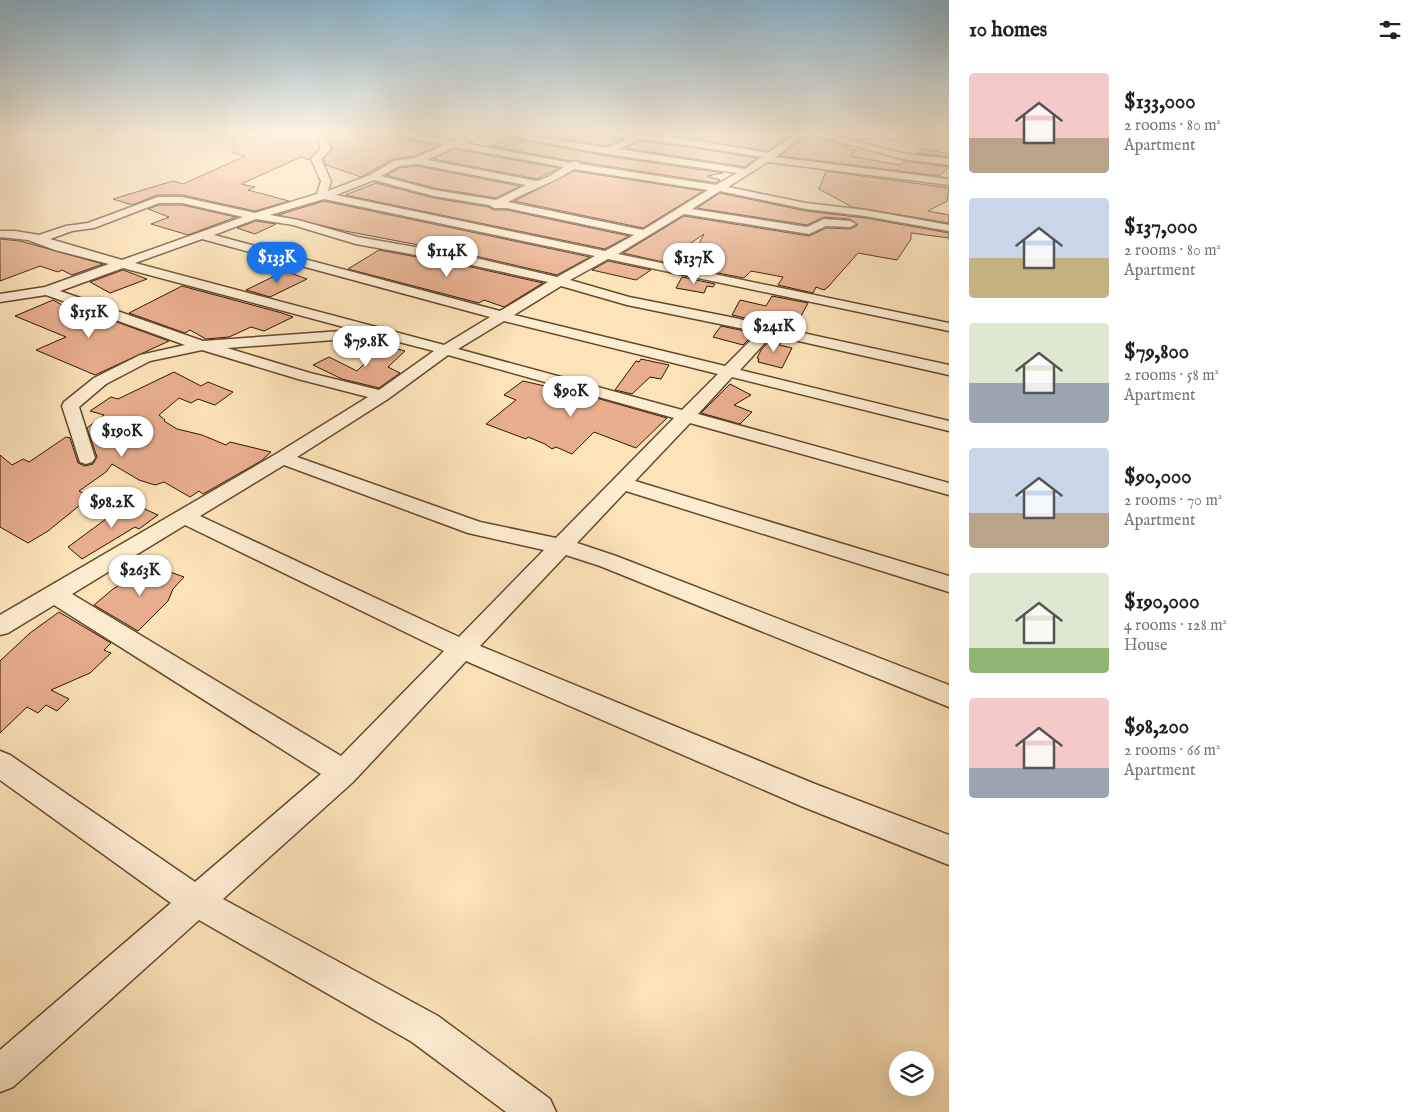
<!DOCTYPE html>
<html lang="en">
<head>
<meta charset="utf-8">
<style>
  :root { --surface:#fff; --page:#f6f6f6; --text:#222; --muted:#767676; --accent:#1a73e8 }
  body { margin:0; font-family:"IM FELL English",serif; background:var(--page); color:var(--text); height:100vh; display:flex; flex-direction:column; font-size:19px; white-space:nowrap }
  * { box-sizing:border-box; margin:0 }
  p { font-size:16px; color:var(--muted) }
  .icon { flex:none; width:28px; height:28px; fill:none; stroke:currentColor; stroke-width:2; stroke-linecap:round; stroke-linejoin:round }
  .map { position:relative; flex:1; overflow:hidden }
  .details { display:flex; flex-direction:column; background:var(--surface); width:475px }
  .details>* { flex:none }
  .tools { position:absolute; left:889px; top:1051px; display:grid; gap:10px }
  .tools a { display:grid; place-items:center; width:45px; height:45px; border-radius:50%; background:var(--surface); box-shadow:0 5px 20px #0002; font-size:25px }
  .price { position:absolute; translate:-50% -42px; padding:0 11px; border-radius:18px; background:#fff; color:#222; font-size:16px; line-height:32px; filter:drop-shadow(0 1px 2px #0008) }
  .price::after { content:''; position:absolute; left:50%; top:30px; width:15px; height:11px; margin-left:-8px; background:inherit; clip-path:polygon(0 0,100% 0,50% 100%) }
  .price.selected { background:var(--accent); color:#fff }
  ul { padding:0; list-style:none }
  li { display:flex; align-items:center; gap:15px; height:125px; padding:0 20px }
  li span { display:grid; place-items:center; flex:none; width:140px; height:100px; border-radius:5px; color:#555 }
  li>.icon { margin-inline-start:auto }
  span .icon { width:60px; height:60px; fill:#fffc; stroke-width:1 }
  li b { font-size:21px }
  h2 { display:flex; justify-content:space-between; align-items:center; height:60px; padding:0 20px; font-size:21px }
  main { display:flex; flex:1; min-height:0 }
  .map>svg:first-child { display:block }
</style>
</head>
<body>
<main>
<div class="map">
<svg width="949" height="1112" viewBox="0 0 949 1112">
  <rect width="100%" height="100%" fill="#fde3b8"/>
  <filter id="stains"><feTurbulence type="fractalNoise" baseFrequency=".004" numOctaves="4"/><feColorMatrix values="0 0 0 0 .2 0 0 0 0 .09 0 0 0 0 .02 0 0 0 .5 -.17"/></filter>
  <radialGradient id="worn" r=".72"><stop offset=".6" stop-color="#630" stop-opacity="0"/><stop offset="1" stop-color="#630" stop-opacity=".3"/></radialGradient>
  <!-- building -->
  <g fill="#e8ae8e" stroke="#311500">
    <polygon points="235,133 321,133 317,140 319,148 309,160 301,157 241,184 255,187 248,190 289,201 255,211 182,195 157,195 132,205 113,199 173,181 183,184 245,156 233,153"/>
    <polygon points="334,133 364,133 411,140 438,146 414,156 393,159 361,177 326,165 323,159 333,149 329,141"/>
    <polygon points="558,133 599,133 623,139 607,146 564,139"/>
    <polygon points="650,133 753,135 793,133 768,151"/>
    <polygon points="511,138 607,156 723,173 707,176 720,180 716,183 581,162 577,160 571,161 491,146"/>
    <polygon points="803,138 830,141 847,146 846,148 856,150 852,153 855,153 850,156 900,165 905,161 949,167 939,176 780,156"/>
    <polygon points="641,141 688,147 757,158 745,167 625,148"/>
    <polygon points="454,149 559,168 537,179 433,159"/>
    <polygon points="924,149 949,154 949,157 917,153"/>
    <polygon points="417,166 520,186 496,198 434,188 386,175 400,168"/>
    <polygon points="574,171 703,191 643,228 514,201"/>
    <polygon points="826,171 949,188 947,201 928,211 949,215 949,223 852,207 819,189"/>
    <polygon points="376,183 434,198 488,207 494,210 507,210 629,236 605,249 345,195"/>
    <polygon points="720,193 806,211 865,218 949,233 949,238 911,233 911,239 897,260 858,253 828,287 824,290 816,287 813,293 778,285 783,277 751,271 744,278 687,267 704,234 663,262 623,253 684,216 809,236 826,228 850,229 858,225 850,219 824,217 807,225 697,208"/>
    <polygon points="324,201 590,257 557,275 471,255 345,231 278,215"/>
    <polygon points="159,205 182,205 236,217 188,235 151,224 169,217 148,209"/>
    <polygon points="256,221 276,224 255,234 237,228"/>
    <polygon points="0,239 20,241 103,264 72,275 62,270 58,272 40,266 0,281"/>
    <polygon points="379,250 471,267 543,283 504,307 484,300 479,303 348,269"/>
    <polygon points="608,261 651,270 636,280 592,270"/>
    <polygon points="123,270 147,279 110,293 90,282"/>
    <polygon points="285,271 307,279 270,297 246,290"/>
    <polygon points="682,277 715,284 713,287 707,286 704,293 676,288"/>
    <polygon points="182,286 282,313 293,317 264,331 251,327 229,337 206,339 190,330 185,333 129,313"/>
    <polygon points="772,296 808,303 799,320 792,329 732,315 740,300 766,306"/>
    <polygon points="53,300 103,327 114,321 169,341 95,375 36,350 66,337 15,316"/>
    <polygon points="721,326 755,333 743,345 713,337"/>
    <polygon points="773,337 784,340 779,345 792,348 782,368 758,362 759,359 757,358 761,350"/>
    <polygon points="383,345 405,351 388,367 400,373 379,388 342,379 313,365 329,357 357,371"/>
    <polygon points="641,359 669,365 661,379 650,377 632,394 615,390 636,361 639,362"/>
    <polygon points="174,372 201,386 208,382 233,392 215,405 198,399 191,403 179,398 159,415 165,420 164,421 177,429 202,435 226,445 230,442 271,452 261,461 203,494 199,491 190,497 164,482 155,485 139,480 112,464 106,472 79,491 90,497 48,531 28,543 0,527 0,455 12,465 23,459 29,462 66,437 70,438 78,463 85,466 93,464 97,457 87,428 104,415 90,411 111,397 118,399"/>
    <polygon points="523,381 593,397 667,418 636,448 594,432 572,454 556,447 552,449 545,444 528,437 526,439 486,424 516,400 504,395"/>
    <polygon points="730,384 751,395 734,405 752,412 740,424 701,413"/>
    <polygon points="129,502 158,515 139,529 135,527 82,559 68,547"/>
    <polygon points="151,565 184,577 173,589 168,601 138,631 94,605 113,589"/>
    <polygon points="59,612 111,643 104,650 111,653 90,673 51,690 69,699 57,711 46,705 38,713 27,707 0,733 0,661 30,633"/>
  </g>
  <g fill="none" stroke-linecap="round" stroke-linejoin="round">
    <defs>
      <g id="minor">
        <path d="M323,133H332L327,141L331,149L321,159L331,181L328,191L370,175L394,161L415,158L444,145L390,133H410L453,141L476,133H490L464,143L571,163L576,161L580,164L716,185L737,173L607,154L492,133H515L607,148L629,138L601,133C658,133 713,143 768,153L797,133H807L775,157L949,179V185L768,162L728,187L806,203L865,210L949,225V231L865,216L806,209L720,191L692,209L807,227L824,219L850,221L856,224L850,227L826,226L809,234L684,214L618,254L949,323V331L608,259L570,280L629,297L730,317L949,365V375L772,335L740,370L949,421V431L732,377L698,414L949,483V495L690,423L635,481L949,576V592L626,491L577,543L616,556L949,685V707L600,566L566,555L480,646L815,784L949,835V865L801,806L466,661L353,782L223,899L438,1016L550,1099L556,1112H506L412,1042L199,920L13,1087L0,1092V1050L171,903L0,780V751L10,755L195,882L321,774L54,605L8,633L0,635V615L276,454L368,397L298,379L202,350L150,361L106,384L79,407L95,458L92,462L86,464L80,462L62,406L64,402L94,378L140,355L185,345L46,295L0,302V294L45,287L109,264L55,250L28,240L0,237V231H15L39,235L66,226L88,223L158,197H182L255,213L317,194L321,181L311,159L321,149L319,141ZM641,139L688,145L762,157L745,169L618,149ZM454,147L564,167L548,177L537,181L427,160ZM417,164L526,185L496,200L434,190L381,176L399,166ZM574,169L708,190L643,230L508,202C530,190 553,183 574,169ZM374,180L434,196L489,205L494,208H507L634,235L605,251L336,195ZM324,199L595,256L557,277L471,257L358,237L298,220L270,215ZM159,203H182L243,217L122,260L50,239L72,231L94,228ZM256,219L293,225L356,244L471,265L548,282L500,311L214,235ZM202,239L490,317L444,345L135,263ZM123,268L355,330L203,341L60,291ZM561,286L627,305L759,332L725,366L514,315ZM504,321L718,374L682,410L458,349ZM368,334L434,351L379,390L310,373L227,348L361,338L366,337ZM448,355L674,418L556,538L480,522L297,457L388,399ZM284,465L468,533L544,550L459,637L200,516ZM185,525L444,651L341,756L72,594Z"/>
        <polygon points="807,133 823,133 902,153 949,159 949,165 902,159"/>
        <polygon points="857,133 918,133 899,139 854,138 853,136"/>
      </g>
    </defs>
    <!-- minor casing -->
    <use href="#minor" stroke="#64482e" stroke-width="3"/>
    <!-- minor -->
    <use href="#minor" fill="#feedd1" fill-rule="evenodd"/>
  </g>
  <!-- sky -->
  <linearGradient id="sky" x2="0" y2="1"><stop stop-color="#8bb8d3"/><stop offset="0.46" stop-color="#fef2df"/><stop offset="1" stop-color="#fef2df" stop-opacity="0"/></linearGradient>
  <rect width="949" height="289" fill="url(#sky)"/>
  <rect width="100%" height="100%" filter="url(#stains)"/>
  <rect width="100%" height="100%" fill="url(#worn)"/>
</svg>
<div class="tools">
<a><svg class="icon" aria-label="layers" viewBox="0 0 24 24"><path d="M12 4l9 5-9 5-9-5zM3 14l9 5 9-5"/></svg></a>
</div>
<b class="price" style="left:447px;top:278px">$114K</b>
<b class="price selected" style="left:277px;top:284px">$133K</b>
<b class="price" style="left:694px;top:285px">$137K</b>
<b class="price" style="left:89px;top:339px">$151K</b>
<b class="price" style="left:774px;top:353px">$241K</b>
<b class="price" style="left:366px;top:368px">$79.8K</b>
<b class="price" style="left:571px;top:418px">$90K</b>
<b class="price" style="left:122px;top:458px">$190K</b>
<b class="price" style="left:112px;top:529px">$98.2K</b>
<b class="price" style="left:140px;top:597px">$263K</b>
</div>
<section class="details">
<h2>10 homes<svg class="icon" aria-label="filters" viewBox="0 0 24 24"><path d="M4 7h16M4 17h16"/><circle cx="9" cy="7" r="2"/><circle cx="15" cy="17" r="2"/></svg></h2>
<ul>
<li><span style="background:linear-gradient(#f6c9c9 65%,#b9a48a 0)"><svg class="icon" aria-label="home" viewBox="0 0 24 24"><path d="M3 11l9-7 9 7M6 9v11h12V9"/></svg></span><div><b>$133,000</b><p>2 rooms · 80 m²</p><p>Apartment</p></div></li>
<li><span style="background:linear-gradient(#c9d6e8 60%,#c2b280 0)"><svg class="icon" aria-label="home" viewBox="0 0 24 24"><path d="M3 11l9-7 9 7M6 9v11h12V9"/></svg></span><div><b>$137,000</b><p>2 rooms · 80 m²</p><p>Apartment</p></div></li>
<li><span style="background:linear-gradient(#dfe7d0 60%,#9aa5b1 0)"><svg class="icon" aria-label="home" viewBox="0 0 24 24"><path d="M3 11l9-7 9 7M6 9v11h12V9"/></svg></span><div><b>$79,800</b><p>2 rooms · 58 m²</p><p>Apartment</p></div></li>
<li><span style="background:linear-gradient(#c9d6e8 65%,#b9a48a 0)"><svg class="icon" aria-label="home" viewBox="0 0 24 24"><path d="M3 11l9-7 9 7M6 9v11h12V9"/></svg></span><div><b>$90,000</b><p>2 rooms · 70 m²</p><p>Apartment</p></div></li>
<li><span style="background:linear-gradient(#dfe7d0 75%,#8fb573 0)"><svg class="icon" aria-label="home" viewBox="0 0 24 24"><path d="M3 11l9-7 9 7M6 9v11h12V9"/></svg></span><div><b>$190,000</b><p>4 rooms · 128 m²</p><p>House</p></div></li>
<li><span style="background:linear-gradient(#f6c9c9 70%,#9aa5b1 0)"><svg class="icon" aria-label="home" viewBox="0 0 24 24"><path d="M3 11l9-7 9 7M6 9v11h12V9"/></svg></span><div><b>$98,200</b><p>2 rooms · 66 m²</p><p>Apartment</p></div></li>
</ul>
</section>
</main>
</body>
</html>
